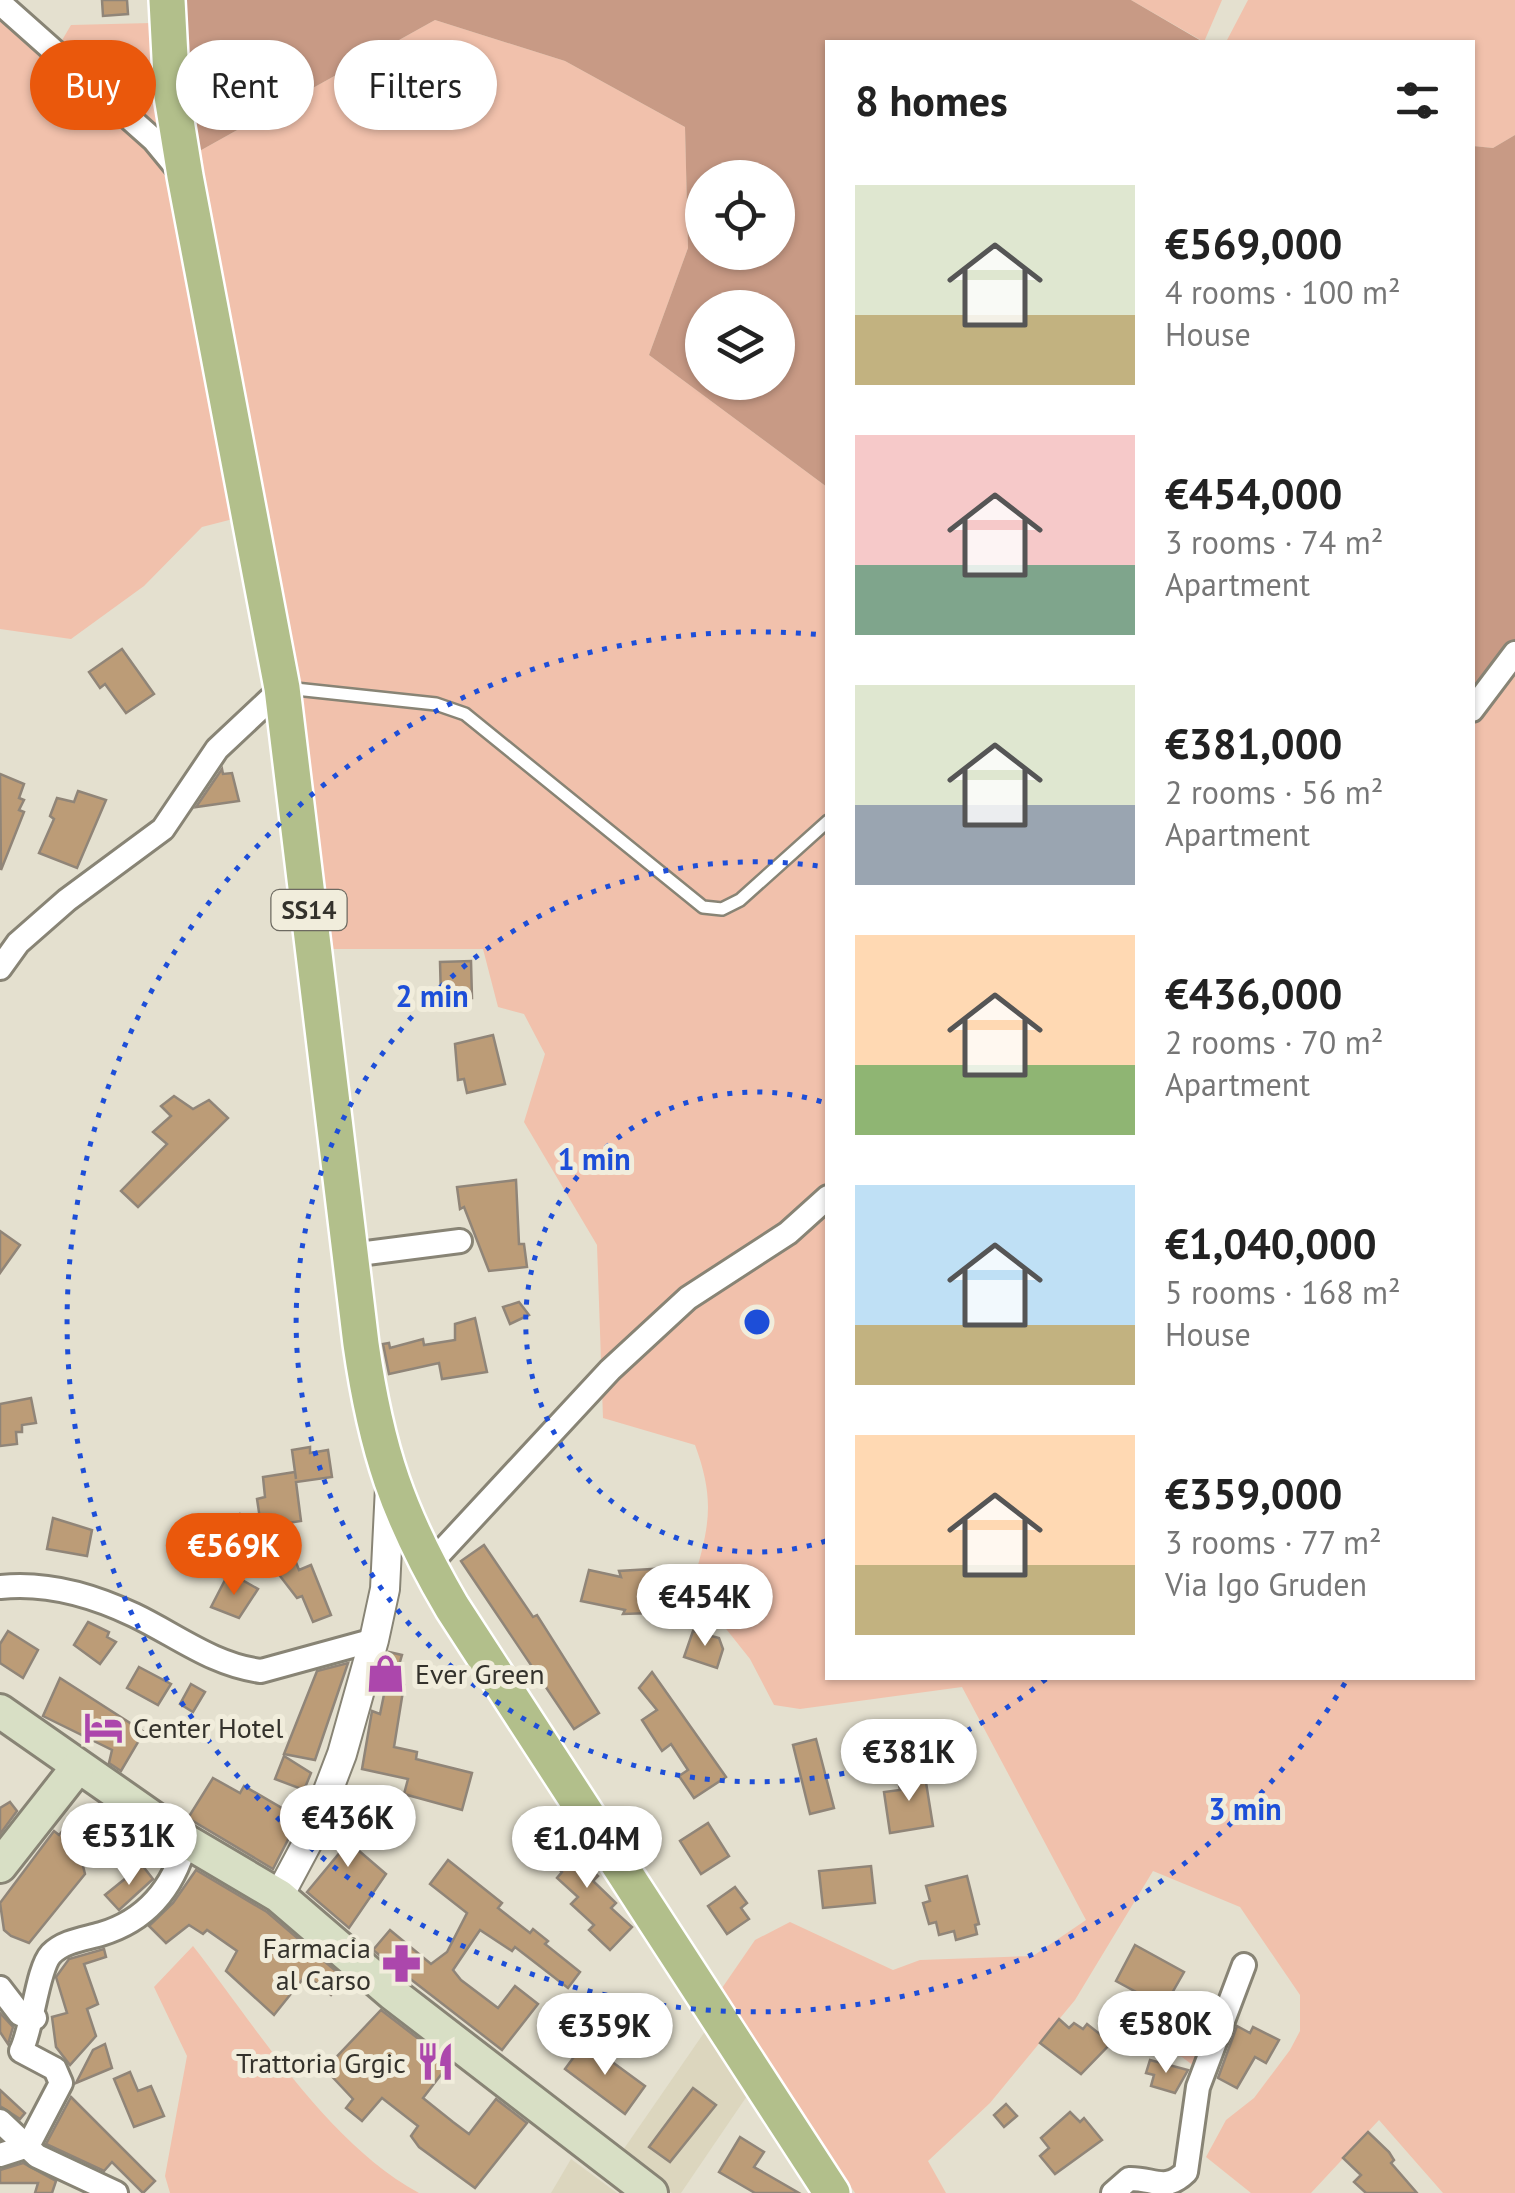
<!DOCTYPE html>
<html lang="en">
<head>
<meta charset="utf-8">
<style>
  :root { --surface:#fff; --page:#f2f2f2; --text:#222; --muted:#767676; --accent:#ea580c }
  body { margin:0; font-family:"PT Sans",sans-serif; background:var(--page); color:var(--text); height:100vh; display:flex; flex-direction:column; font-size:38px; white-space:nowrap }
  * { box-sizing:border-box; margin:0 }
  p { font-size:32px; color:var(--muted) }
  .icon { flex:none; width:55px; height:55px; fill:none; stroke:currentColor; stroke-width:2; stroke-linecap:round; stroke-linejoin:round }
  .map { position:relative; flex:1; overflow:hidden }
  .sheet { position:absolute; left:825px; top:40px; width:650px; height:1640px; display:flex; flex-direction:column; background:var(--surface); border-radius:0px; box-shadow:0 2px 8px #0004 }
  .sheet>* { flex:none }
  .banner { position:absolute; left:30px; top:40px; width:645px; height:90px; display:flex; gap:20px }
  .buttons { position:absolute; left:685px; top:160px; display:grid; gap:20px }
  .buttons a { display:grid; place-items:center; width:110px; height:110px; border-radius:50%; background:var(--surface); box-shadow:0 2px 8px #0004; font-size:50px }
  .price { position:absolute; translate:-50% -85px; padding:0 22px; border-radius:35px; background:#fff; color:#222; font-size:32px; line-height:65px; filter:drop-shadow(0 2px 5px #0008) }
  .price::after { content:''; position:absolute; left:50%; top:60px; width:30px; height:22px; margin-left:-15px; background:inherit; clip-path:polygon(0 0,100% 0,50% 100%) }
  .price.selected { background:var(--accent); color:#fff }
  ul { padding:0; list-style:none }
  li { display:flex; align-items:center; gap:30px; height:250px; padding:0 30px }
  li span { display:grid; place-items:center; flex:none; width:280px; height:200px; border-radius:0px; color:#555 }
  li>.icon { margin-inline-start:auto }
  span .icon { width:120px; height:120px; fill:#fffc; stroke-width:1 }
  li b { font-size:42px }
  h2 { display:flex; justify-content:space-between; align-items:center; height:120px; padding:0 30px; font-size:42px }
  .pill { padding:0 35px; border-radius:45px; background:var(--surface); box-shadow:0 2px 8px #0004; font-size:35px; line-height:90px }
  .pill.selected { background:var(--accent); color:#fff }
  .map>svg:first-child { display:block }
</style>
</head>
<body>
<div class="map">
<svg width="1515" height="2193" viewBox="0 0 1515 2193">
  <rect width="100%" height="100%" fill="#e4e0cf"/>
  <!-- built -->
  <g fill="#dcd6be">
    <polygon points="708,2027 749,2093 681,2193 672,2193 621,2153"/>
    <polygon points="571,2159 617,2193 551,2193"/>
  </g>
  <!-- green -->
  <g fill="#f1c1ac">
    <polygon points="0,0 61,42 71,25 151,23 233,519 202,527 144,586 71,639 0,629"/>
    <polygon points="1131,0 1222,0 1204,42"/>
    <polygon points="1248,0 1515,0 1515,135 1493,148 1473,146 1472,42 1226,42"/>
    <path d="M435,20L565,61L685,127L688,248L649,355L827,487L828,1678H1472V720L1515,664V2193H1443L1379,2120L1311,2193H1251L1206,2157L1226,2120L1254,2098L1290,2050L1300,2031V1995L1240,1907L1153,1871L1075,2000L990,2103L928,2161L946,2193H855L722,1988L755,1940L790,1922L893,1970L920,1960L1033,1956L1086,1920L962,1687L800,1709L774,1705L750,1659L692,1586C709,1528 716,1502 695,1445L603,1418L597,1245L524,1122L545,1054L524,1014L498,1007L483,949H328L196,153Z"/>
    <path d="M193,1946C257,2028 327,2143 419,2193H170L165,2176L187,2056L154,1987Z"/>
    <polygon points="1181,2010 1218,2033 1202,2072 1182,2057 1159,2051"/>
  </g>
  <!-- forest -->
  <g fill="#c89a85" fill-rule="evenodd">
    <path d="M184,0H1131L1203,42H828L827,487L649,355L688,248L685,127L565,61L435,20L196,153ZM702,178H778V252H702ZM702,308H778V382H702Z"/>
    <polygon points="1515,135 1515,640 1473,697 1473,146 1493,148"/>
  </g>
  <!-- building -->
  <g fill="#bc9c77" stroke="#908578" stroke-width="2.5">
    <polygon points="102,0 127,0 128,14 103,16"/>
    <polygon points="122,649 154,694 126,713 105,684 100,688 89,672"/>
    <polygon points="222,769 223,774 232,773 239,801 196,807"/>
    <polygon points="0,774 24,784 19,798 24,800 19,810 24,812 1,870"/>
    <polygon points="78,791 106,800 77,868 39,853 54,819 50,816 57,798 74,802"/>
    <polygon points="471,961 472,998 441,999 440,962"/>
    <polygon points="493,1035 505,1084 467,1093 464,1079 458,1080 455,1044"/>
    <polygon points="174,1096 193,1109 209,1100 228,1118 138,1207 121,1191 167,1144 153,1132 171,1116 161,1106"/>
    <polygon points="516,1180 519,1244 524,1244 527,1267 489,1271 464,1207 460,1209 457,1187"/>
    <polygon points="0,1231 20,1245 0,1273"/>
    <polygon points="519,1302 529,1315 510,1324 503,1307"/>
    <polygon points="475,1318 487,1372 442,1379 439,1363 389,1374 383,1344 389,1343 390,1348 423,1339 424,1345 455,1340 455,1324"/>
    <polygon points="31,1398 36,1423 22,1425 22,1432 16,1432 17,1444 0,1446 0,1404"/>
    <polygon points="310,1447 310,1453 328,1450 332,1477 296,1482 301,1521 281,1524 299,1570 311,1565 331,1615 313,1622 302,1596 297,1598 236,1519 240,1514 262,1532 257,1499 265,1497 263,1477 295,1472 296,1479 292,1450"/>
    <polygon points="53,1518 92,1530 87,1556 47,1549"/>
    <polygon points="484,1545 533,1617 537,1615 599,1713 574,1729 461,1561"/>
    <polygon points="684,1567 678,1596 652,1594 652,1613 623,1614 625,1610 581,1601 589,1570 621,1577 619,1571"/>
    <polygon points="729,1568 733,1595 707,1605 714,1569"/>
    <polygon points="226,1578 238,1586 242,1580 258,1589 239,1618 211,1607"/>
    <polygon points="88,1622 109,1632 107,1637 116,1642 100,1664 74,1645"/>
    <polygon points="8,1631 38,1650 23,1678 0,1663 0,1644"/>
    <polygon points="693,1631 719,1638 723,1649 717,1668 684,1657"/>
    <polygon points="389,1652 402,1655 394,1682 404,1685 394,1747 417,1752 416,1759 472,1773 462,1810 404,1794 408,1779 362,1769 372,1711 380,1714 387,1680 381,1678"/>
    <polygon points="348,1663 315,1760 284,1754 317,1671"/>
    <polygon points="139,1667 171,1684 158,1705 127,1688"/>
    <polygon points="652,1672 726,1777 694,1798 679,1776 688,1770 671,1744 662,1751 642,1720 657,1710 639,1688"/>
    <polygon points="60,1678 144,1732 121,1771 109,1763 112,1750 43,1716"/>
    <polygon points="191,1684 205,1692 193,1712 180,1704"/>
    <polygon points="816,1739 834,1808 810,1814 793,1745"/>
    <polygon points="284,1756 311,1773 304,1790 275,1779"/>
    <polygon points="924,1770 933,1826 890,1833 884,1792 900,1790 897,1774"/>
    <polygon points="213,1778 240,1793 244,1786 299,1818 273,1869 188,1818"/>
    <polygon points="351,1799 371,1812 351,1844 386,1874 349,1928 307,1892 341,1851 327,1843"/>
    <polygon points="10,1802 17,1811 0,1834 0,1808"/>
    <polygon points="69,1823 98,1846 83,1866 85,1874 29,1943 11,1936 4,1930 0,1903 54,1831 59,1835"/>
    <polygon points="708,1823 729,1856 701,1874 680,1841"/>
    <polygon points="566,1831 586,1852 580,1859 598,1876 593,1881 616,1903 611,1908 632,1927 610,1950 589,1930 594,1925 571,1904 578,1897 557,1878 562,1872 544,1855"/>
    <polygon points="448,1860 502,1903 498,1908 530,1933 533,1929 548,1941 545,1944 580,1972 568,1988 515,1947 512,1951 480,1930 453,1970 461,1980 498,2008 515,1986 538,2004 502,2050 373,1950 390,1930 431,1964 447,1952 467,1913 430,1884"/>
    <polygon points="142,1865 153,1879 119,1910 105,1895"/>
    <polygon points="871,1866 875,1903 823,1908 819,1871"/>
    <polygon points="196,1870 267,1912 344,1978 331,1995 306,1975 274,2015 226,1971 237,1951 207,1930 203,1934 189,1925 166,1943 149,1926 173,1903"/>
    <polygon points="967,1876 979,1924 975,1925 977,1934 956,1940 954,1931 939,1935 936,1922 929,1924 923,1903 930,1901 926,1886"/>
    <polygon points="735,1887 747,1903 741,1908 749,1919 727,1934 708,1906"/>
    <polygon points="1135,1945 1184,1972 1164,2007 1116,1981"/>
    <polygon points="104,1949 106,1957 84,1964 98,2004 87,2009 96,2036 70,2065 56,2047 52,2017 67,2013 56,1977 69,1959"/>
    <polygon points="381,2010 450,2063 423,2098 453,2122 469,2134 496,2099 527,2123 475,2188 419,2147 411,2136 418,2126 382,2098 362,2121 346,2108 353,2099 325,2069"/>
    <polygon points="0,2013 13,2027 8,2044 0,2032"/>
    <polygon points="1059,2019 1069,2028 1074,2023 1083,2029 1087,2024 1111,2043 1081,2074 1040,2043"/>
    <polygon points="1237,2026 1250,2033 1253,2027 1279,2040 1266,2063 1255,2057 1237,2088 1218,2078"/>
    <polygon points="585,2042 645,2086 625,2114 565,2069"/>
    <polygon points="105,2044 112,2068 76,2083 93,2050"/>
    <polygon points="1150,2060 1188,2070 1175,2093 1151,2086 1154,2075 1146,2073"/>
    <polygon points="130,2072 138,2091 151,2086 164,2116 134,2127 114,2079"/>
    <polygon points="693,2088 716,2105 670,2162 649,2147"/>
    <polygon points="0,2090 25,2113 20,2119 0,2106"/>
    <polygon points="71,2097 155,2181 143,2193 112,2162 104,2171 46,2144"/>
    <polygon points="1006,2104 1017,2116 1004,2127 994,2115"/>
    <polygon points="1070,2112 1080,2122 1084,2118 1102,2140 1055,2174 1040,2156 1049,2148 1041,2138"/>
    <polygon points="1368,2132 1389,2152 1394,2160 1391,2163 1417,2193 1366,2193 1354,2182 1361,2175 1343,2158"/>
    <polygon points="740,2137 764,2152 754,2167 799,2193 755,2193 719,2172"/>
    <polygon points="23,2163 56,2181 52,2193 35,2193 38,2183 0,2183 0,2170"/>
  </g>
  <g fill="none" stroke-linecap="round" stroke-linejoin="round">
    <defs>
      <polyline id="service" points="286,688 436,704 465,714 703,907 722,909 740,900 828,821"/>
      <g id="minor">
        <polyline points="0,3 154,140 182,174"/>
        <polyline points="1472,710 1515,653"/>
        <polyline points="0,968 18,943 67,900 163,829 217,749 282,688"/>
        <polyline points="351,1255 460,1241"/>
        <polyline points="428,1566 610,1370 688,1298 788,1233 828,1197"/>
        <path d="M0,1587C46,1582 92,1595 134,1615C176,1635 213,1665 261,1671L374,1640"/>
        <polyline points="0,1988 20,2014 35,2018"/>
        <polyline points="0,2121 37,2156 116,2193"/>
        <path d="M0,2155L28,2146L61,2083L55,2069L21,2051C33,2027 37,1969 51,1954C64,1941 84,1939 101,1934C148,1920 174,1886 186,1841"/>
        <path d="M1113,2193L1129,2179C1153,2178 1165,2193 1186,2172L1198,2087L1244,1965"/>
      </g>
      <polyline id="tertiary" points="279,1896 310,1838 342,1754 374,1640 385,1589 390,1487"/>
      <g id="secondary">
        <polyline points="0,1711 186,1841 279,1896 393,1994 651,2193"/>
        <polyline points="0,1866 77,1768"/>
      </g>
      <path id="primary" d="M167,0L172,96L185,176L282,688L361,1344C376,1450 398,1515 452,1607L832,2193"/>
    </defs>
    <!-- service casing -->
    <use href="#service" stroke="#888475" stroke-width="16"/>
    <!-- minor casing -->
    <use href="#minor" stroke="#888475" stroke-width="28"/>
    <!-- tertiary casing -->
    <use href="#tertiary" stroke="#888475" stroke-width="32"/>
    <!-- secondary casing -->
    <use href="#secondary" stroke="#888475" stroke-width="38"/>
    <!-- primary casing -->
    <use href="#primary" stroke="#fff" stroke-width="40"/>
    <!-- service -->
    <use href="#service" stroke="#fff" stroke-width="11"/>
    <!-- minor -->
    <use href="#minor" stroke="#fff" stroke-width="22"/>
    <!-- tertiary -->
    <use href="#tertiary" stroke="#fff" stroke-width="28"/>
    <!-- secondary -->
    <use href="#secondary" stroke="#d8dfc5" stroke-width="32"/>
    <!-- primary -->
    <use href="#primary" stroke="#b2bf8b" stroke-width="35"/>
  </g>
  <!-- distance rings -->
  <g fill="none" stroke="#1d4ed8" stroke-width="5" stroke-dasharray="5 10">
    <path d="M826 1541A230 230 0 1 1 826 1103"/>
    <path d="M1046 1679A460 460 0 1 1 825 867"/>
    <path d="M1345 1683A690 690 0 1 1 823 635"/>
  </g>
  <!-- icons -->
  <defs>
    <symbol id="shop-bare" viewBox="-9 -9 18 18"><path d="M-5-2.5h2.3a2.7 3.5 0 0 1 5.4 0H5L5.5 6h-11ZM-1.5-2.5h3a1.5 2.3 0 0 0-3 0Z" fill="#ac47ac" stroke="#f1eddc" stroke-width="2.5" paint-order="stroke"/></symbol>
    <symbol id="hotel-bare" viewBox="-9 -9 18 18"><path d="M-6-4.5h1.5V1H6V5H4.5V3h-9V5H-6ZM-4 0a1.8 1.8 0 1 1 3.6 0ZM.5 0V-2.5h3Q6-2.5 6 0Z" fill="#ac47ac" stroke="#f1eddc" stroke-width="2.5" paint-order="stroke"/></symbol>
    <symbol id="pharmacy-bare" viewBox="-9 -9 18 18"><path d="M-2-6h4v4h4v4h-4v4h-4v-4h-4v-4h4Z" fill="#ac47ac" stroke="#f1eddc" stroke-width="2.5" paint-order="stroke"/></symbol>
    <symbol id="restaurant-bare" viewBox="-9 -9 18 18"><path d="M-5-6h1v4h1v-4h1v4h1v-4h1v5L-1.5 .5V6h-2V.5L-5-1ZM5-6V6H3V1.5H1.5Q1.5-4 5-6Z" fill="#ac47ac" stroke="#f1eddc" stroke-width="2.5" paint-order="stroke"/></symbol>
  </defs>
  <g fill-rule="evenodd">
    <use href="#shop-bare" x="358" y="1646" width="55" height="55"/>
    <use href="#hotel-bare" x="76" y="1700" width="55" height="55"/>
    <use href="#pharmacy-bare" x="374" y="1936" width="55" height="55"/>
    <use href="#restaurant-bare" x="408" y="2034" width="55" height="55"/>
  </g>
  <g text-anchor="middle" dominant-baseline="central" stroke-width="10" stroke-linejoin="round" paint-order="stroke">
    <!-- shield labels -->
    <rect fill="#f1eddc" stroke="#6d6a61" stroke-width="2.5" x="271.5" y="890" width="75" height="40" rx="8"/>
    <g font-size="25" font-weight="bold" fill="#34322c">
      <text x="309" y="910">SS14</text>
    </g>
    <!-- poi labels -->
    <g font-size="28" fill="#34322c" stroke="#f1eddc" text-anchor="start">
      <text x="415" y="1673">Ever Green</text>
      <text x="133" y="1727">Center Hotel</text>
      <text x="371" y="1947" text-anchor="end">Farmacia<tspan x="371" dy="32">al Carso</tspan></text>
      <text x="406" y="2062" text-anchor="end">Trattoria Grgic</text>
    </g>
  </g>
  <circle cx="757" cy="1322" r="15" fill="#1d4ed8" stroke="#f1eddc" stroke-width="5"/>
  <g font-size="30" text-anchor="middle" font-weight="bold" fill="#1d4ed8" stroke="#f1eddc" stroke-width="10" stroke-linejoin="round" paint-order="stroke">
    <text x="432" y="1007">2 min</text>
    <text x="594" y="1170">1 min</text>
    <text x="1245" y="1820">3 min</text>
  </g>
</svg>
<div class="buttons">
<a><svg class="icon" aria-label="locate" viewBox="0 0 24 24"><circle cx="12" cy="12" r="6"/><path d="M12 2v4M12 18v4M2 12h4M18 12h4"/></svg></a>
<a><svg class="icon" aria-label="layers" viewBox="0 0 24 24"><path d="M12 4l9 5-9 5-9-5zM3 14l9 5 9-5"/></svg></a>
</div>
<b class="price selected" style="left:234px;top:1598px">€569K</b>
<b class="price" style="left:705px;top:1649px">€454K</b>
<b class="price" style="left:909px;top:1804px">€381K</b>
<b class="price" style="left:348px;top:1870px">€436K</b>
<b class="price" style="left:129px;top:1888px">€531K</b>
<b class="price" style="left:587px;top:1891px">€1.04M</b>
<b class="price" style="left:1166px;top:2076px">€580K</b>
<b class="price" style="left:605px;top:2078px">€359K</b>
<div class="banner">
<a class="pill selected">Buy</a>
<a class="pill">Rent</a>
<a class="pill">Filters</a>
</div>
<section class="sheet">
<h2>8 homes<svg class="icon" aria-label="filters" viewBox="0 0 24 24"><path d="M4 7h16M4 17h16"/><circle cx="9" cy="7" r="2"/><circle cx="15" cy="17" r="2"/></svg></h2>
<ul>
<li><span style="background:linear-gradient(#dfe7d0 65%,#c2b280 0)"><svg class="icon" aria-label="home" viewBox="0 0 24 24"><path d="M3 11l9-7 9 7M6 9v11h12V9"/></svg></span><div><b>€569,000</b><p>4 rooms · 100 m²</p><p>House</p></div></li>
<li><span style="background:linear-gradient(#f6c9c9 65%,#7fa58c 0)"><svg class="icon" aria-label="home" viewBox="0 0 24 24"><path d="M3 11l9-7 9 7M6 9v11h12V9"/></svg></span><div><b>€454,000</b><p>3 rooms · 74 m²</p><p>Apartment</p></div></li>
<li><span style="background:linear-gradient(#dfe7d0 60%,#9aa5b1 0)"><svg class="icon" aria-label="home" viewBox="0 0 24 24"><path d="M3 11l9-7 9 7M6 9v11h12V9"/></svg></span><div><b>€381,000</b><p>2 rooms · 56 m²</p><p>Apartment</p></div></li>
<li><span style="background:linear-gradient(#ffd9b3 65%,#8fb573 0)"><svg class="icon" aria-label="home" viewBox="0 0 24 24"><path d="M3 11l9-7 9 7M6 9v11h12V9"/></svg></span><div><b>€436,000</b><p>2 rooms · 70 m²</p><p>Apartment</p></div></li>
<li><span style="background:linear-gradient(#bfe0f5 70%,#c2b280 0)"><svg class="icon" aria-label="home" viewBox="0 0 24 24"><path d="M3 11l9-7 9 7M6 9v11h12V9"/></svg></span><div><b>€1,040,000</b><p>5 rooms · 168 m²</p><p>House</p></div></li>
<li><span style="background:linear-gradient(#ffd9b3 65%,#c2b280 0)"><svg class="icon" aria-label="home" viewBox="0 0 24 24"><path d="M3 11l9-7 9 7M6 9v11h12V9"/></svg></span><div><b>€359,000</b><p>3 rooms · 77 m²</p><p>Via Igo Gruden</p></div></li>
</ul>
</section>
</div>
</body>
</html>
